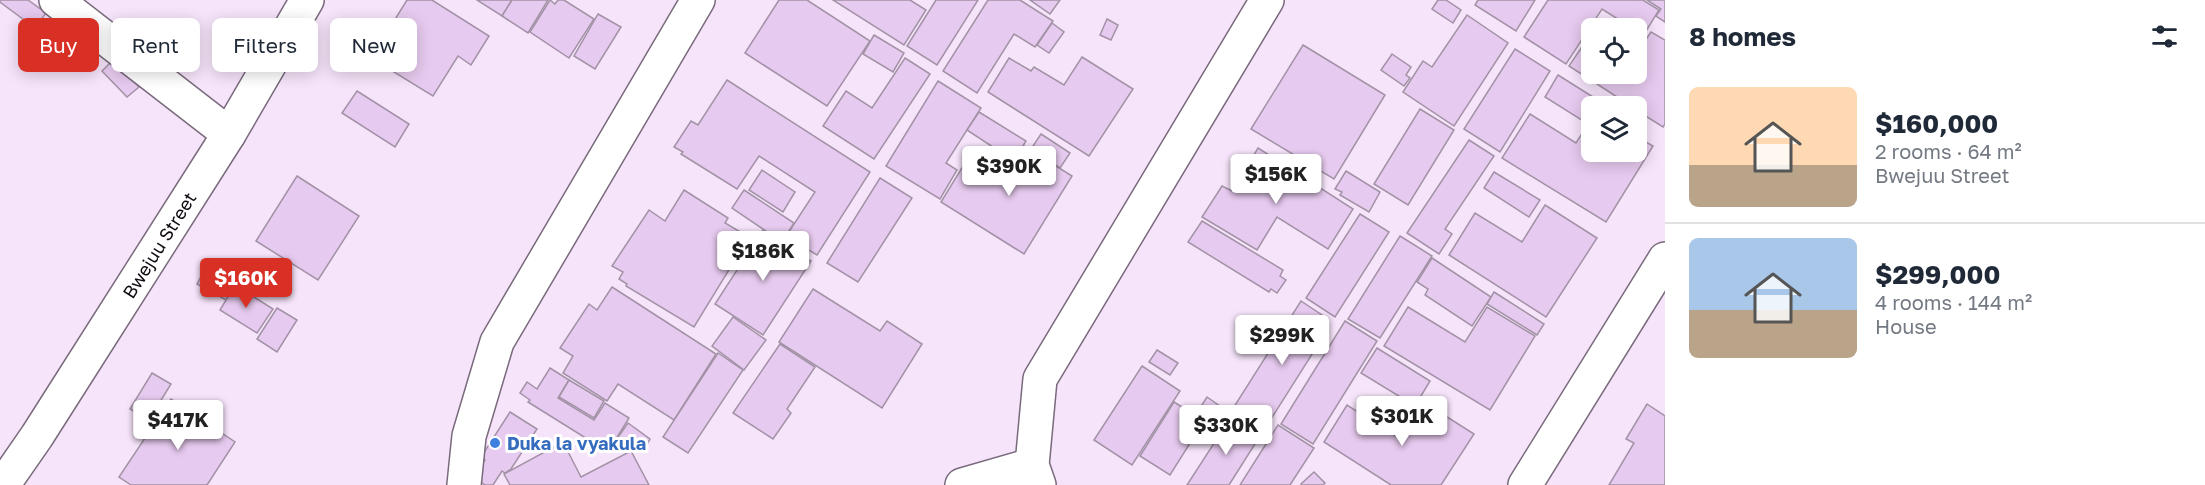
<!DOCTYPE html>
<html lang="en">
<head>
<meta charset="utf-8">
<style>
  :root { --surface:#fff; --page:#f6f6f7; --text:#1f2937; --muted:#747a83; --line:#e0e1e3; --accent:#d93025 }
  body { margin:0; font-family:"Golos Text",sans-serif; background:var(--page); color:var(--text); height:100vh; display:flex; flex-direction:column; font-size:22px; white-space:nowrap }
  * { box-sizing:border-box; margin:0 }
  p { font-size:20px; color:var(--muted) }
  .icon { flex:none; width:33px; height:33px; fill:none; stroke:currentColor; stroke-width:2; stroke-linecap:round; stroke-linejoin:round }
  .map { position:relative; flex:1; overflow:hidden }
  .sheet { display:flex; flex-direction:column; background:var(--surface); width:540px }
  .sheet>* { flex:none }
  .hud { position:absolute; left:18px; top:18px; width:570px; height:54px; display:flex; gap:12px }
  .fabs { position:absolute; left:1581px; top:18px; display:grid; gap:12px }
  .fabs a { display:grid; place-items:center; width:66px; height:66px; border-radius:9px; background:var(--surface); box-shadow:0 3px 15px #0003; font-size:30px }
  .price { position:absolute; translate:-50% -51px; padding:0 14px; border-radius:6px; background:#fff; color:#222; font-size:20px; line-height:39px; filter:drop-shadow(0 2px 3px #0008) }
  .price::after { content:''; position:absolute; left:50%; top:36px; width:18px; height:14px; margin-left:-9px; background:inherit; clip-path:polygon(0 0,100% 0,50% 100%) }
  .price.active { background:var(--accent); color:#fff }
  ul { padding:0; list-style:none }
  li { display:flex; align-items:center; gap:18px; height:150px; padding:0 24px }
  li+li { border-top:2px solid var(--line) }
  li span { display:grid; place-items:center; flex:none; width:168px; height:120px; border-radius:9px; color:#555 }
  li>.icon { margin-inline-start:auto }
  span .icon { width:72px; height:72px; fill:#fffc; stroke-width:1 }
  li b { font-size:26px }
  h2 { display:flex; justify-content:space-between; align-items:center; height:72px; padding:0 24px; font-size:26px }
  .tag { padding:0 21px; border-radius:9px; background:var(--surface); box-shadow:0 3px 15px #0003; font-size:21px; line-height:54px }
  .tag.active { background:var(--accent); color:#fff }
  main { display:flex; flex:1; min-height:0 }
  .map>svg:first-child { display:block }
</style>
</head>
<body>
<main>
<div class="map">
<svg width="1665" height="485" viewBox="0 0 1665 485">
  <rect width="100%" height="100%" fill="#f6e4fa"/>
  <!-- building -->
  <g fill="#e7caef" stroke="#a292a6" stroke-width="1.5">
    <polygon points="0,0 28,0 46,13 35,28 0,2"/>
    <polygon points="407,0 432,0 489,36 471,65 458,56 433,96 371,58"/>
    <polygon points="477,0 512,0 502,16"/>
    <polygon points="512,0 548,0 528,33 502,16"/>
    <polygon points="550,0 555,4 558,0 564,0 594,19 569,58 530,32"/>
    <polygon points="779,0 807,0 870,41 827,106 745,53"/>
    <polygon points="833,0 910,0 926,10 904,45"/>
    <polygon points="936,0 978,0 937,65 907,46"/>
    <polygon points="988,0 1020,0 1053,21 1035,47 1014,34 977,93 943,71"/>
    <polygon points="1030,0 1060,0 1050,14"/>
    <polygon points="1438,0 1446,0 1461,10 1453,23 1432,9"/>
    <polygon points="1478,0 1535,0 1516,31 1475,5"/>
    <polygon points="1548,0 1643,0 1659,10 1643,36 1636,32 1636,28 1632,28 1602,9 1566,64 1524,37"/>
    <polygon points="1647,0 1665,0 1665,22 1656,16 1661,9"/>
    <polygon points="598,14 621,27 595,69 574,56"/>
    <polygon points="1467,15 1508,43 1454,126 1403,92 1423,61 1432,67"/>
    <polygon points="1107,19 1118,25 1111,40 1100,35"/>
    <polygon points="1052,23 1064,32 1049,53 1037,45"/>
    <polygon points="1592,32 1592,74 1636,74 1636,54 1651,32 1665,40 1665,124 1663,127 1636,110 1636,106 1631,106 1569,66"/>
    <polygon points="874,35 904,53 893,72 863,54"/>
    <polygon points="1303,45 1385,95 1334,179 1251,129"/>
    <polygon points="1515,49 1550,71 1500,152 1464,129"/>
    <polygon points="1392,54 1411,67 1406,75 1410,78 1404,86 1381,70"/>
    <polygon points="1082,57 1133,89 1089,156 988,92 1009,58 1031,71 1034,67 1064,85"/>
    <polygon points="905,58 930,74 874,159 823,126 846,91 872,108"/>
    <polygon points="113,60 139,87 127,97 102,71"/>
    <polygon points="1558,75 1601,102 1598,106 1592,106 1592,117 1588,124 1545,97"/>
    <polygon points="727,80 870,172 817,255 797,243 794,248 783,241 815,192 759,156 737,189 681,154 683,152 674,147 691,121 698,125"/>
    <polygon points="938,81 981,108 946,163 957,170 940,199 886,166"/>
    <polygon points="357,91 409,124 395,147 342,113"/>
    <polygon points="1420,109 1454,130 1408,205 1374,184"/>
    <polygon points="979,112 1026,141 1006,173 997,167 1005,155 967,130"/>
    <polygon points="1530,114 1576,143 1592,118 1592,152 1636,152 1636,136 1653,146 1606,222 1502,158"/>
    <polygon points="1041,134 1070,153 1060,168 1031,149"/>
    <polygon points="1469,140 1494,156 1445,229 1452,234 1439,254 1407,233"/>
    <polygon points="1024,146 1072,176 1024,254 941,202 968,158 1003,180"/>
    <polygon points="1258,148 1353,209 1328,249 1277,217 1257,250 1202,217 1222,186 1232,191"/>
    <polygon points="762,170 795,192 783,212 749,190"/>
    <polygon points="1346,171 1380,192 1369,212 1340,195 1342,192 1335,189"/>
    <polygon points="1494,172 1540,200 1529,217 1484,188"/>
    <polygon points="297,176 359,216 318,280 256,241"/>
    <polygon points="880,178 912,198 858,282 827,263"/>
    <polygon points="684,190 728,218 725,223 749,237 694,327 626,286 627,284 619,279 623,272 612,266 649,210 665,221"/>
    <polygon points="744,190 794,223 782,242 732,208"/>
    <polygon points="1545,205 1597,238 1546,317 1449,255 1475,213 1522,242"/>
    <polygon points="1360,214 1389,232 1335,317 1306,298"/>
    <polygon points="1202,221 1283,270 1280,276 1286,280 1277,293 1271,289 1269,292 1188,242"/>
    <polygon points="763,230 811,261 763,335 715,304"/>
    <polygon points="1400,236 1432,256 1380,338 1348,319"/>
    <polygon points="1432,258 1491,297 1472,326 1425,295 1428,289 1417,282"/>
    <polygon points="206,268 234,284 226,300 197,284"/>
    <polygon points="235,285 273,309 257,333 220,310"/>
    <polygon points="612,287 716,354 674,420 618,384 607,401 563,373 573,356 560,348 589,304 597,310"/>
    <polygon points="813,289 880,331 887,321 922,344 882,408 779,342"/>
    <polygon points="1494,292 1544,324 1537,335 1487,304"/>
    <polygon points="1301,301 1328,319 1324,326 1328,329 1264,430 1232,410"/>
    <polygon points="1408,307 1465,342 1487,307 1535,336 1490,410 1384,346"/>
    <polygon points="277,308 297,320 277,352 257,339"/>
    <polygon points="733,317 766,340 744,370 712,346"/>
    <polygon points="1345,321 1377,341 1313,444 1281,424"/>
    <polygon points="780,344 815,367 787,409 791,413 773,439 733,413"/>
    <polygon points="1377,348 1430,381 1415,406 1361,373"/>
    <polygon points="1157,350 1178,363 1170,375 1149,362"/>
    <polygon points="718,353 743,370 688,453 663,437"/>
    <polygon points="1142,366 1180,391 1132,465 1094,440"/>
    <polygon points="550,368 569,380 558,398 594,420 605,403 629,418 608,452 528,402 530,400 520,393 527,382 537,389"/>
    <polygon points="152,373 171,384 149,420 130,409"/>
    <polygon points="569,380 604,401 594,418 559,397"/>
    <polygon points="1207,397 1224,409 1213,426 1196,414"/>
    <polygon points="171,399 235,442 207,485 131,485 119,477"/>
    <polygon points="1174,402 1204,421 1170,475 1140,456"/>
    <polygon points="1425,403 1474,434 1441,485 1391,485 1324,442 1347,405 1402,440"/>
    <polygon points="1647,404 1665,416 1665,485 1609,485 1634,443 1626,439"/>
    <polygon points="510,412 537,429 511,469 505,473 502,471 493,485 485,485 473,477 485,460 481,457"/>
    <polygon points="1231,417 1260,436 1229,485 1187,485"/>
    <polygon points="628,423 650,439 644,450 638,445 634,452 616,440"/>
    <polygon points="1278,425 1314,448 1290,485 1240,485"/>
    <polygon points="563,442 581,477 631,451 649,485 510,485 504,474"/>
    <polygon points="1314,472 1325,483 1323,485 1302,485 1301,484"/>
  </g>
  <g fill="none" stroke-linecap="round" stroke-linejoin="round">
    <defs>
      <g id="minor">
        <polyline points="56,0 229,134"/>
        <polyline points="3,485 37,436 229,134 307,0"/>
        <polyline points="464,485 469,436 497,342 698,0"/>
        <polyline points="962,485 1032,465"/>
        <polyline points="1039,485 1032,465 1040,379 1267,0"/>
        <polyline points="1525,485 1665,259"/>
      </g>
    </defs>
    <!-- minor casing -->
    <use href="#minor" stroke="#796a7c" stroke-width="36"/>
    <!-- minor -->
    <use href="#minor" stroke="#fff" stroke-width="33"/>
  </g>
  <!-- markers -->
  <circle fill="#3f7fe0" stroke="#fff" stroke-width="2" cx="495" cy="443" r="6"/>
  <g text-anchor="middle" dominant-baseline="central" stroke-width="6" stroke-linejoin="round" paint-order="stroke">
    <!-- street labels -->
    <g font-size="18" fill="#100b12" stroke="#fff">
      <text transform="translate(159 245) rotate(-58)">Bwejuu Street</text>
    </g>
    <!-- shop labels -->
    <g font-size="18" font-weight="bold" fill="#366cbe" stroke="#fff" text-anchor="start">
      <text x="507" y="443">Duka la vyakula</text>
    </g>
  </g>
</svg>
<div class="fabs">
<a><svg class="icon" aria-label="locate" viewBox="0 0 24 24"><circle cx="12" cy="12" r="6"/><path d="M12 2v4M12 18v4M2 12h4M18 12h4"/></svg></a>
<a><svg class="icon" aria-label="layers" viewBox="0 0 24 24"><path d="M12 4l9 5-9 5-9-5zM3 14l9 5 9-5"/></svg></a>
</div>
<b class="price" style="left:1009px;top:197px">$390K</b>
<b class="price" style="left:1276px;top:205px">$156K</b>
<b class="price" style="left:763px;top:282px">$186K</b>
<b class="price active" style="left:246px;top:309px">$160K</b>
<b class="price" style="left:1282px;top:366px">$299K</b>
<b class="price" style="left:1402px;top:447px">$301K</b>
<b class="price" style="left:178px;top:451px">$417K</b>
<b class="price" style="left:1226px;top:456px">$330K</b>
<div class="hud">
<a class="tag active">Buy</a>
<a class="tag">Rent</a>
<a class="tag">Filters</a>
<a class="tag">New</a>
</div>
</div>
<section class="sheet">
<h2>8 homes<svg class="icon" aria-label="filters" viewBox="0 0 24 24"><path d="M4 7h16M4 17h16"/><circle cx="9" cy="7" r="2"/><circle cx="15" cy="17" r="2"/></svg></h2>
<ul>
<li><span style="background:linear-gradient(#ffd9b3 65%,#b9a48a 0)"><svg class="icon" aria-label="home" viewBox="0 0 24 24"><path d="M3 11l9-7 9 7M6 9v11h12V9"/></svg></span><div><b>$160,000</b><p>2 rooms · 64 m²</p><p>Bwejuu Street</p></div></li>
<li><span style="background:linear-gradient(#a9c7e8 60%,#b9a48a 0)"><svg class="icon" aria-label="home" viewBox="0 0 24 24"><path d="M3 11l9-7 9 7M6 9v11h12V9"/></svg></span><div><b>$299,000</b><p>4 rooms · 144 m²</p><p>House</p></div></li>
</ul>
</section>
</main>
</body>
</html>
